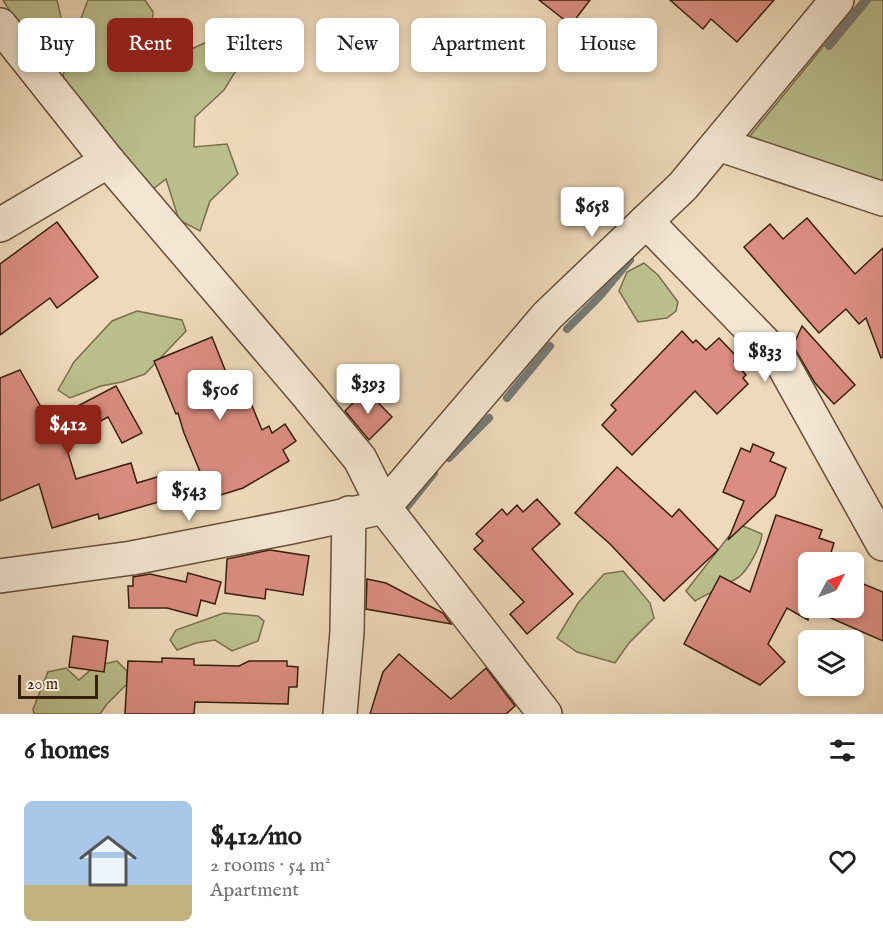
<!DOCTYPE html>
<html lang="en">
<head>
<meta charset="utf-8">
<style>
  :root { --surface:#fff; --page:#f6f6f6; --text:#202124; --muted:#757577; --line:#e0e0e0; --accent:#8f2418 }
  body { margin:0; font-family:"IM FELL English",serif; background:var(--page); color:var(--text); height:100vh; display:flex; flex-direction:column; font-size:22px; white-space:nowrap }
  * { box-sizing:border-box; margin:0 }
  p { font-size:20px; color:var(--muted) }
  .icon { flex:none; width:33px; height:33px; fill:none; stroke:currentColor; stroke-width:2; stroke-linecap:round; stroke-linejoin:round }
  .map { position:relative; height:714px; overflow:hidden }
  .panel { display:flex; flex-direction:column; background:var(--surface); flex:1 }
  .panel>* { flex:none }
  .hud { position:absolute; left:18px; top:18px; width:848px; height:54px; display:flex; gap:12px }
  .needle { width:39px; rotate:49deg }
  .buttons { position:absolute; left:798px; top:552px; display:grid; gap:12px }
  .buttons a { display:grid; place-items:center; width:66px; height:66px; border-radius:9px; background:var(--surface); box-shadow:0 3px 9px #0003; font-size:30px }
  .scale { position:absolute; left:18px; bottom:15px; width:80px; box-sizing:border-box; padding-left:6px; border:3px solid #381f0c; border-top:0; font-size:16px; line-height:21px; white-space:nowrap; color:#381f0c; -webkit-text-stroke:4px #f4e6d2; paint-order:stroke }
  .price { position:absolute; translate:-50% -51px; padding:0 14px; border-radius:6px; background:#fff; color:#222; font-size:20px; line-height:39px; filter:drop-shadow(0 2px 3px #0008) }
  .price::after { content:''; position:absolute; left:50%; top:36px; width:18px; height:14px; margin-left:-9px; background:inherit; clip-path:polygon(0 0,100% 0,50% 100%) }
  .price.active { background:var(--accent); color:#fff }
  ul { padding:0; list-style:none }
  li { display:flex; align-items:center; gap:18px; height:150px; padding:0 24px }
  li+li { border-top:2px solid var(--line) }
  li span { display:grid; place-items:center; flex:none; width:168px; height:120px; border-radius:9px; color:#555 }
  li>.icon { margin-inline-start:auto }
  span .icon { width:72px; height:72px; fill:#fffc; stroke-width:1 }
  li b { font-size:26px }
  h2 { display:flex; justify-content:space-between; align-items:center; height:72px; padding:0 24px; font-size:26px }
  .pill { padding:0 21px; border-radius:9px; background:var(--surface); box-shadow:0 3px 9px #0003; font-size:21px; line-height:54px }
  .pill.active { background:var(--accent); color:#fff }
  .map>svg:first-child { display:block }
</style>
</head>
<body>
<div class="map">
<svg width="883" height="714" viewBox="0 0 883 714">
  <rect width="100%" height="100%" fill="#eed9ba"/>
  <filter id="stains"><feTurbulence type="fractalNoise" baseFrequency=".00333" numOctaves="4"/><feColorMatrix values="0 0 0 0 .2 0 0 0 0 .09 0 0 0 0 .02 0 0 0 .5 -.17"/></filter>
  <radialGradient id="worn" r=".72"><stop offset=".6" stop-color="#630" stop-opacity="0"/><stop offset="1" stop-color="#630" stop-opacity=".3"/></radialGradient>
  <!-- green -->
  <g fill="#bbbf8e" stroke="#7a6f4d" stroke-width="1.5">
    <polygon points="3,0 57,0 65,35 56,52 35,51"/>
    <polygon points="88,0 145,0 153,12 151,37 165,61 233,30 242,61 224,90 195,117 194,147 227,144 238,174 210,201 200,231 179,220 166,179 148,193 61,84 66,63 90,43 80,21"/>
    <polygon points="861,0 883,0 883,187 745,142"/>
    <polygon points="644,263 658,275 678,302 676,311 667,318 638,322 619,291 627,272"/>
    <polygon points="137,311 182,320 186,331 145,374 122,382 101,386 70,398 58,390 74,362 112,321"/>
    <path d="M743,526L762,534C761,546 748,570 739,577C725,586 709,593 695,601L686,591L729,536Z"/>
    <polygon points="623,571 650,603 654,618 629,643 615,663 577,652 557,638 578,603 604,574"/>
    <polygon points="224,613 258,616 264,621 258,641 232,651 215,640 196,643 177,650 170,640 176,630"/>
    <polygon points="117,661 127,671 127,684 107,704 100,714 34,714 33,709 48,672 66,668 79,680 95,666"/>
  </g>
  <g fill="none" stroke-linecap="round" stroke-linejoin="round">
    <!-- stream -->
    <g stroke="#767a75" stroke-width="8">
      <polyline points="829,46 867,0"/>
      <polyline points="567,329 600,296 630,260"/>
      <polyline points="507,398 550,346"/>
      <polyline points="449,458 489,418"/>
      <polyline points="402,513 434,473"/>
    </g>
  </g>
  <!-- building -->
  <g fill="#db8d81" stroke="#381f0c" stroke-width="1.5">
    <polygon points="539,0 590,0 571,25"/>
    <polygon points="670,0 774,0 737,42 711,19 703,29"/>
    <polygon points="807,218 855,274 883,248 883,357 881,358 866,318 859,324 846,309 819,333 744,247 770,224 783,239"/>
    <polygon points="57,222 98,277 57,308 50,298 0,335 0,264"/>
    <polygon points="802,326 855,385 834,404 815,383 793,346"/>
    <polygon points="682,331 693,343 696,340 706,350 719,338 738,358 734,361 746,375 743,378 748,384 717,414 695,391 632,455 602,425 616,410 611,405"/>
    <polygon points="212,337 239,405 250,401 262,430 269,426 272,433 285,424 296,441 283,450 289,461 243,488 211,498 184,433 178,413 176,414 154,361"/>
    <polygon points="20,370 49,421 116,386 142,433 122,443 108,417 64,440 76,479 131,463 137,483 164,475 176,497 99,519 98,514 52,528 39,484 0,501 0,378"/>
    <polygon points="366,390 392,417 369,440 345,411"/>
    <polygon points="753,444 774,453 770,461 786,468 775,496 728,540 744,501 723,492 741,448 750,452"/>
    <polygon points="617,467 672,517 679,509 718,550 664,601 610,544 575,513"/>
    <polygon points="537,499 560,524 532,549 573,594 527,634 510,614 524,602 474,549 483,541 476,534 502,509 507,515 517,505 523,512"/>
    <polygon points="776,515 822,530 819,538 834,543 828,562 808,562 808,608 854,608 854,580 883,592 883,641 808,608 808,620 787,608 768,644 785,662 760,685 684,644 720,576 750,592"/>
    <polygon points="270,550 309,556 303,595 266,589 265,599 225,593 227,559"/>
    <polygon points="188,573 221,582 215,604 201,600 197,616 167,608 129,608 128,586 133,586 133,577 150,574 186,582"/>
    <polygon points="367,579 386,583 443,613 451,624 366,609"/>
    <polygon points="73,636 108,641 104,672 69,667"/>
    <polygon points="399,654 451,699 486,668 515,706 506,714 370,714 383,672"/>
    <polygon points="162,658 194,659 194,665 239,666 249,661 287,661 287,666 298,667 297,687 289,687 288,704 195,702 194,714 125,714 128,661 162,662"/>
  </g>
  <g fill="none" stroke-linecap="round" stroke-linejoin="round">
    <defs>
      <g id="minor">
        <polyline points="0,25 108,161 306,393 360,459 384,507 545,714"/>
        <polyline points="718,144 883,199"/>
        <polyline points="646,221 780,359 883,544"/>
        <polyline points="0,225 108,161"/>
        <polyline points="0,576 132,558 291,527 384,507 547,316 683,186 837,0"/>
        <polyline points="340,714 347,632 349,513"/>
      </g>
    </defs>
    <!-- minor casing -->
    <use href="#minor" stroke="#664e38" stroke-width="36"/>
    <!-- minor -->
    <use href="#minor" stroke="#f4e6d2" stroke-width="33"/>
  </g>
  <rect width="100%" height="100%" filter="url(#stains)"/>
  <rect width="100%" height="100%" fill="url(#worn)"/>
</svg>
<div class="buttons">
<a><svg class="needle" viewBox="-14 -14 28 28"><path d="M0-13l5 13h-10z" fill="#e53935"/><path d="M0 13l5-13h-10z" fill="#757577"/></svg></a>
<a><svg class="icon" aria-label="layers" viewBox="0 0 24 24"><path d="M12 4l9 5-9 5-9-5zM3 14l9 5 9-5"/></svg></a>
</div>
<div class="scale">20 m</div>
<b class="price" style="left:592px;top:238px">$658</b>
<b class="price" style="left:765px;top:383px">$833</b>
<b class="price" style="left:368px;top:415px">$393</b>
<b class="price" style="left:220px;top:421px">$506</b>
<b class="price active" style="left:68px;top:456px">$412</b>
<b class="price" style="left:189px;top:522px">$543</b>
<div class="hud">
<a class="pill">Buy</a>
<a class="pill active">Rent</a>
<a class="pill">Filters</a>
<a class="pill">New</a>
<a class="pill">Apartment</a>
<a class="pill">House</a>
</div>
</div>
<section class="panel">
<h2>6 homes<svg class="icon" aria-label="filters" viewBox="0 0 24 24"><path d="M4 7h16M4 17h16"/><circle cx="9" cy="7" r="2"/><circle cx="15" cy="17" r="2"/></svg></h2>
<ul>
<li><span style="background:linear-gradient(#a9c7e8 70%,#c2b280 0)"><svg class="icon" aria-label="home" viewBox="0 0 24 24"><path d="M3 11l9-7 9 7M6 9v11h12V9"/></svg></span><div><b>$412/mo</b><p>2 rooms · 54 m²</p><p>Apartment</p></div><svg class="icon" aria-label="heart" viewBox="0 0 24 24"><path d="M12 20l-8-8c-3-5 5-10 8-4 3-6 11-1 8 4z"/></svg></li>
</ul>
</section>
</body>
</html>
